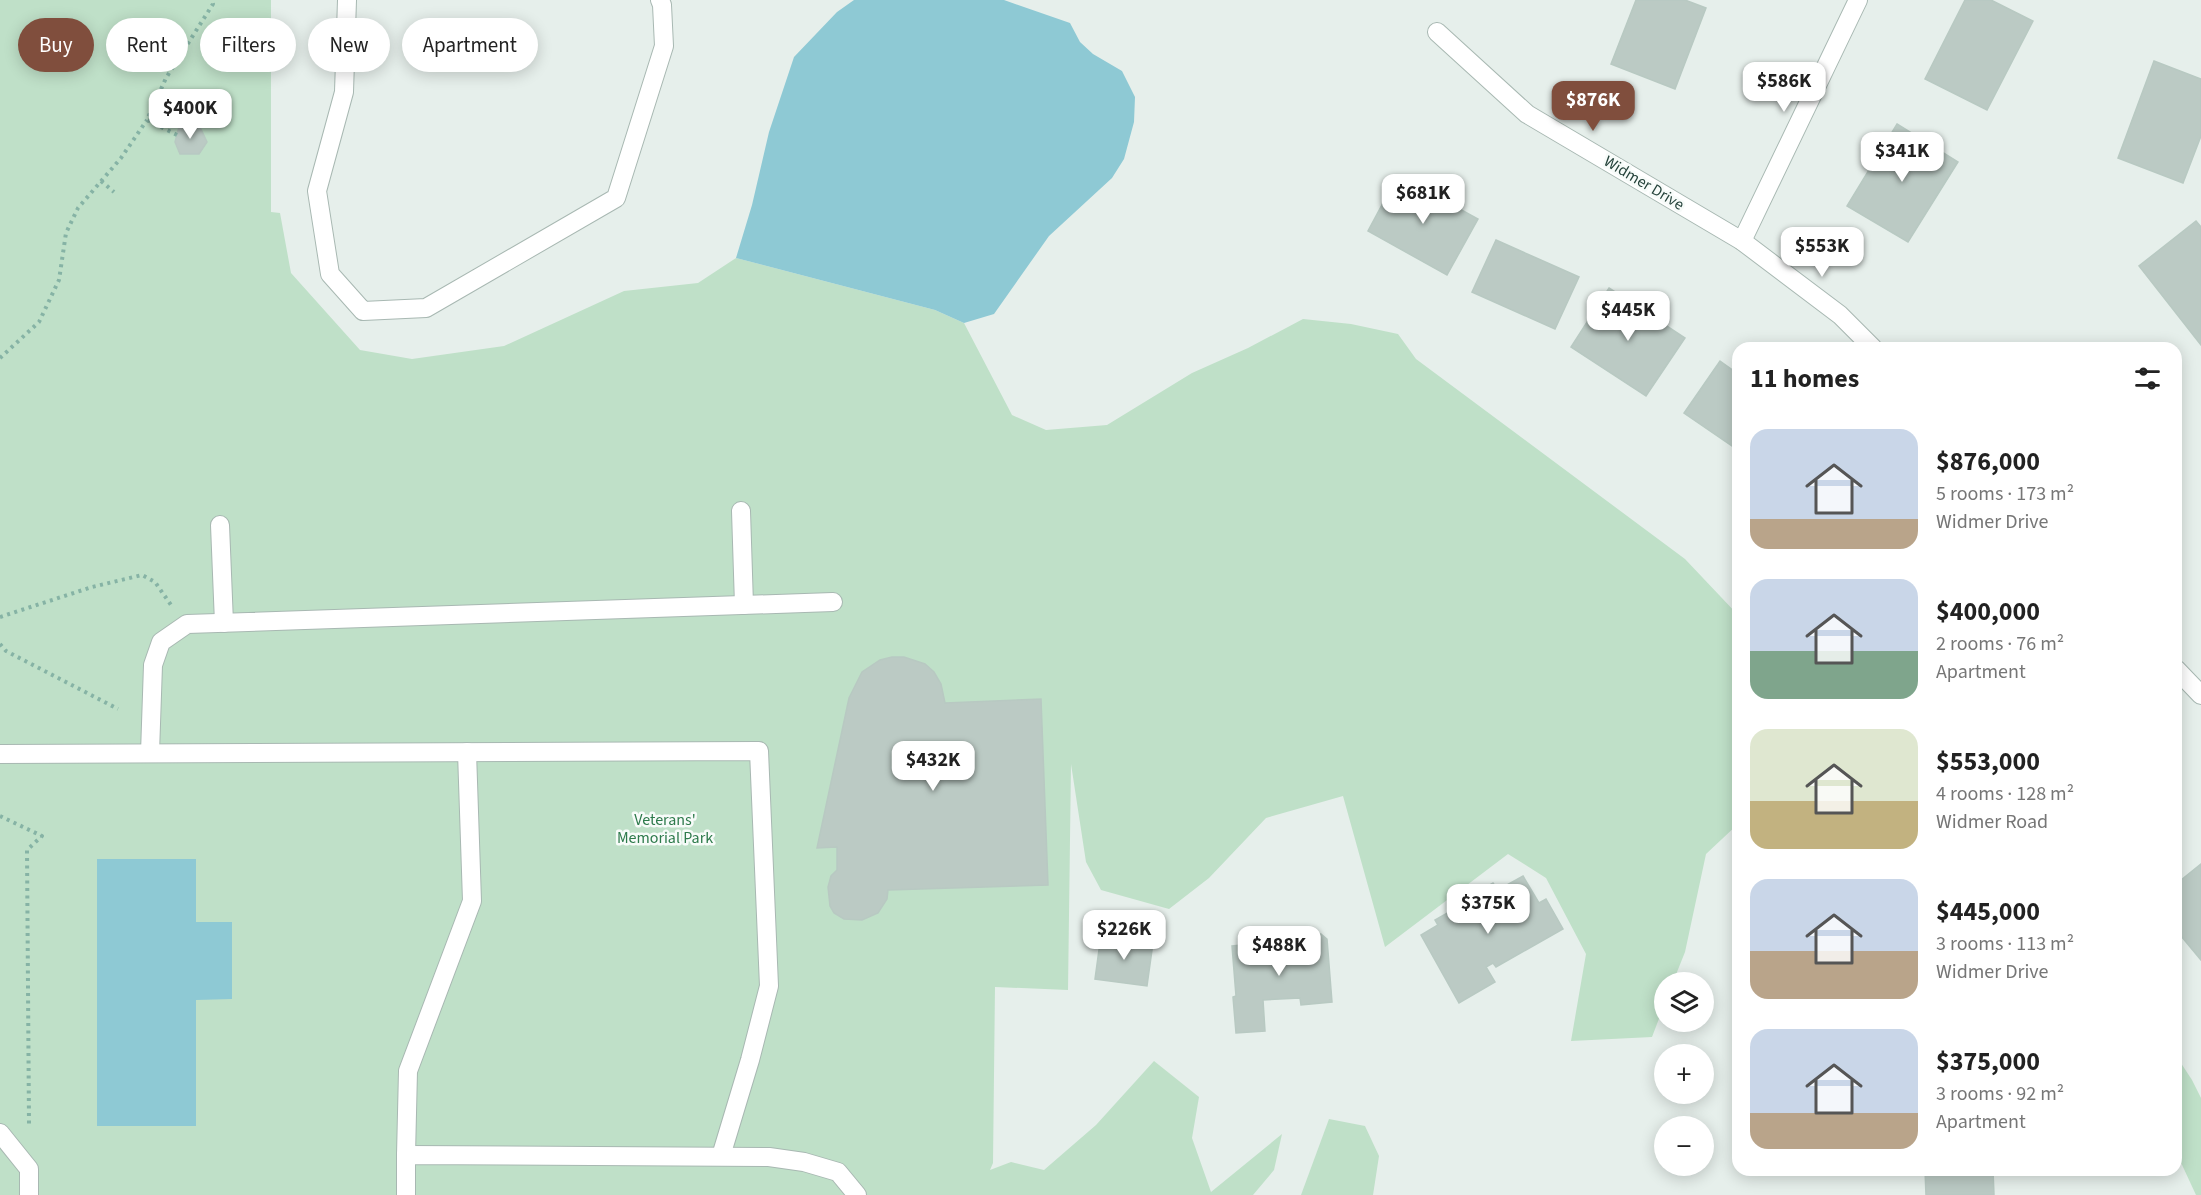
<!DOCTYPE html>
<html lang="en">
<head>
<meta charset="utf-8">
<style>
  :root { --surface:#fff; --page:#f6f6f6; --text:#222; --muted:#767676; --accent:#804e3d }
  body { margin:0; font-family:"Source Sans 3",sans-serif; background:var(--page); color:var(--text); height:100vh; display:flex; flex-direction:column; font-size:22px; white-space:nowrap }
  * { box-sizing:border-box; margin:0 }
  p { font-size:20px; color:var(--muted) }
  .icon { flex:none; width:33px; height:33px; fill:none; stroke:currentColor; stroke-width:2; stroke-linecap:round; stroke-linejoin:round }
  .map { position:relative; flex:1; overflow:hidden }
  .side { position:absolute; left:1732px; top:342px; width:450px; height:834px; display:flex; flex-direction:column; background:var(--surface); border-radius:18px; box-shadow:0 3px 15px #0003 }
  .side>* { flex:none }
  .top-card { position:absolute; left:18px; top:18px; width:570px; height:54px; display:flex; gap:12px }
  .fabs { position:absolute; left:1654px; top:972px; display:grid; gap:12px }
  .fabs a { display:grid; place-items:center; width:60px; height:60px; border-radius:50%; background:var(--surface); box-shadow:0 3px 15px #0003; font-size:30px }
  .price { position:absolute; translate:-50% -51px; padding:0 14px; border-radius:12px; background:#fff; color:#222; font-size:20px; line-height:39px; filter:drop-shadow(0 2px 3px #0008) }
  .price::after { content:''; position:absolute; left:50%; top:36px; width:18px; height:14px; margin-left:-9px; background:inherit; clip-path:polygon(0 0,100% 0,50% 100%) }
  .price.on { background:var(--accent); color:#fff }
  ul { padding:0; list-style:none }
  li { display:flex; align-items:center; gap:18px; height:150px; padding:0 18px }
  li span { display:grid; place-items:center; flex:none; width:168px; height:120px; border-radius:18px; color:#555 }
  li>.icon { margin-inline-start:auto }
  span .icon { width:72px; height:72px; fill:#fffc; stroke-width:1 }
  li b { font-size:26px }
  h2 { display:flex; justify-content:space-between; align-items:center; height:72px; padding:0 18px; font-size:26px }
  .pill { padding:0 21px; border-radius:27px; background:var(--surface); box-shadow:0 3px 15px #0003; font-size:21px; line-height:54px }
  .pill.on { background:var(--accent); color:#fff }
  .map>svg:first-child { display:block }
</style>
</head>
<body>
<div class="map">
<svg width="2201" height="1195" viewBox="0 0 2201 1195">
  <rect width="100%" height="100%" fill="#e6efeb"/>
  <!-- green -->
  <g fill="#bfe0c8">
    <polygon points="0,0 271,0 271,212 280,213 291,273 360,350 412,359 504,346 624,291 698,283 736,258 935,310 964,323 1012,415 1046,430 1107,425 1192,373 1248,348 1303,319 1351,324 1398,334 1416,359 1685,559 1738,615 1738,824 1706,854 1685,952 1673,982 1665,982 1665,1003 1652,1037 1571,1041 1586,954 1546,878 1508,854 1385,947 1343,796 1266,818 1209,878 1169,909 1101,890 1086,862 1071,764 1068,990 995,987 993,1163 990,1170 1011,1162 1044,1170 1096,1125 1154,1061 1199,1097 1192,1138 1211,1192 1282,1134 1274,1170 1253,1195 0,1195"/>
    <polygon points="2177,1057 2192,1080 2201,1098 2201,1195 2196,1195 2177,1154"/>
    <polygon points="1329,1119 1365,1126 1379,1156 1373,1195 1301,1195"/>
  </g>
  <!-- water -->
  <g fill="#8ec9d4">
    <polygon points="854,0 1004,0 1070,23 1080,42 1093,54 1122,71 1135,97 1134,122 1124,159 1112,178 1049,236 994,314 964,323 935,310 736,258 752,205 769,132 794,57 837,12"/>
    <polygon points="97,859 196,859 196,922 232,922 232,999 196,1000 196,1126 97,1126"/>
  </g>
  <!-- building -->
  <g fill="#bbcac4" stroke="#b8c9c2" stroke-width="1.5">
    <polygon points="1636,0 1685,0 1706,8 1675,89 1611,64"/>
    <polygon points="1965,0 1991,0 2033,21 1987,110 1925,79"/>
    <polygon points="2154,61 2201,79 2201,136 2183,183 2118,158"/>
    <polygon points="1897,124 1958,162 1908,242 1847,206"/>
    <polygon points="199,125 207,142 199,154 180,154 175,142 179,127"/>
    <polygon points="1398,175 1478,219 1447,275 1368,231"/>
    <polygon points="2196,221 2201,227 2201,345 2139,266"/>
    <polygon points="1496,240 1579,277 1555,329 1472,292"/>
    <polygon points="1609,288 1685,338 1646,396 1571,347"/>
    <polygon points="1720,361 1738,374 1738,450 1684,413"/>
    <polygon points="892,657 904,657 925,664 934,672 941,684 945,703 1041,699 1048,885 888,890 887,899 878,913 862,920 844,919 834,913 830,906 828,887 831,876 837,870 837,847 817,848 849,698 862,672 880,660"/>
    <polygon points="2201,864 2201,960 2176,930 2176,884"/>
    <polygon points="1523,876 1539,903 1546,899 1563,929 1496,967 1493,963 1486,967 1495,982 1459,1003 1421,935 1438,925 1435,920 1458,907 1459,911 1468,906 1464,900 1493,883 1498,890"/>
    <polygon points="1321,934 1327,939 1332,1002 1301,1005 1300,998 1263,1000 1265,1031 1236,1033 1233,997 1236,996 1232,946 1298,940 1301,935"/>
    <polygon points="1101,935 1153,943 1147,986 1095,979"/>
    <polygon points="1925,1170 1993,1170 1994,1195 1926,1195"/>
  </g>
  <g fill="none" stroke-linecap="round" stroke-linejoin="round">
    <defs>
      <g id="service">
        <polyline points="347,0 344,92 317,191 330,274 363,311 426,308 616,198 664,46 662,5 660,0"/>
        <polyline points="741,511 744,605"/>
        <polyline points="220,525 224,623"/>
        <polyline points="150,753 153,665 161,642 187,624 833,602"/>
        <polyline points="0,754 759,751 769,986 750,1060 721,1156"/>
        <polyline points="0,1133 29,1169 29,1195"/>
        <polyline points="406,1155 408,1071 472,901 467,752"/>
        <polyline points="406,1195 406,1155 769,1157 804,1162 838,1172 857,1195"/>
      </g>
      <g id="minor">
        <polyline points="1437,32 1527,114 1742,241 1840,315 1873,348"/>
        <polyline points="1742,241 1858,0"/>
        <polyline points="2176,669 2201,695"/>
      </g>
    </defs>
    <!-- service casing -->
    <use href="#service" stroke="#a8b8b2" stroke-width="20"/>
    <!-- minor casing -->
    <use href="#minor" stroke="#a8b8b2" stroke-width="20"/>
    <!-- path -->
    <g stroke="#86b3a5" stroke-width="4" stroke-dasharray="3 4.5" stroke-linecap="butt">
      <polyline points="177,135 147,120 166,78 213,4 212,0"/>
      <polyline points="101,181 114,192"/>
      <polyline points="0,358 39,322 59,280 66,233 78,208 121,158 147,120"/>
      <polyline points="0,617 92,587 142,575 155,582 171,605"/>
      <polyline points="0,644 6,651 118,709"/>
      <polyline points="0,816 42,836 27,850 29,1124"/>
    </g>
    <!-- service -->
    <use href="#service" stroke="#fff" stroke-width="18"/>
    <!-- minor -->
    <use href="#minor" stroke="#fff" stroke-width="18"/>
  </g>
  <g text-anchor="middle" dominant-baseline="central" stroke-width="5" stroke-linejoin="round" paint-order="stroke">
    <!-- street labels -->
    <g font-size="16" fill="#24423a" stroke="#f7fbf9">
      <text transform="translate(1644 183) rotate(31)">Widmer Drive</text>
    </g>
    <!-- park labels -->
    <g font-size="16" fill="#2d7a4b" stroke="#f7fbf9">
      <text x="665" y="820">Veterans'<tspan x="665" dy="18">Memorial Park</tspan></text>
    </g>
  </g>
</svg>
<div class="fabs">
<a><svg class="icon" aria-label="layers" viewBox="0 0 24 24"><path d="M12 4l9 5-9 5-9-5zM3 14l9 5 9-5"/></svg></a>
<a>+</a>
<a>−</a>
</div>
<b class="price" style="left:1784px;top:113px">$586K</b>
<b class="price on" style="left:1593px;top:132px">$876K</b>
<b class="price" style="left:190px;top:140px">$400K</b>
<b class="price" style="left:1902px;top:183px">$341K</b>
<b class="price" style="left:1423px;top:225px">$681K</b>
<b class="price" style="left:1822px;top:278px">$553K</b>
<b class="price" style="left:1628px;top:342px">$445K</b>
<b class="price" style="left:933px;top:792px">$432K</b>
<b class="price" style="left:1488px;top:935px">$375K</b>
<b class="price" style="left:1124px;top:961px">$226K</b>
<b class="price" style="left:1279px;top:977px">$488K</b>
<div class="top-card">
<a class="pill on">Buy</a>
<a class="pill">Rent</a>
<a class="pill">Filters</a>
<a class="pill">New</a>
<a class="pill">Apartment</a>
</div>
<section class="side">
<h2>11 homes<svg class="icon" aria-label="filters" viewBox="0 0 24 24"><path d="M4 7h16M4 17h16"/><circle cx="9" cy="7" r="2"/><circle cx="15" cy="17" r="2"/></svg></h2>
<ul>
<li><span style="background:linear-gradient(#c9d6e8 75%,#b9a48a 0)"><svg class="icon" aria-label="home" viewBox="0 0 24 24"><path d="M3 11l9-7 9 7M6 9v11h12V9"/></svg></span><div><b>$876,000</b><p>5 rooms · 173 m²</p><p>Widmer Drive</p></div></li>
<li><span style="background:linear-gradient(#c9d6e8 60%,#7fa58c 0)"><svg class="icon" aria-label="home" viewBox="0 0 24 24"><path d="M3 11l9-7 9 7M6 9v11h12V9"/></svg></span><div><b>$400,000</b><p>2 rooms · 76 m²</p><p>Apartment</p></div></li>
<li><span style="background:linear-gradient(#dfe7d0 60%,#c2b280 0)"><svg class="icon" aria-label="home" viewBox="0 0 24 24"><path d="M3 11l9-7 9 7M6 9v11h12V9"/></svg></span><div><b>$553,000</b><p>4 rooms · 128 m²</p><p>Widmer Road</p></div></li>
<li><span style="background:linear-gradient(#c9d6e8 60%,#b9a48a 0)"><svg class="icon" aria-label="home" viewBox="0 0 24 24"><path d="M3 11l9-7 9 7M6 9v11h12V9"/></svg></span><div><b>$445,000</b><p>3 rooms · 113 m²</p><p>Widmer Drive</p></div></li>
<li><span style="background:linear-gradient(#c9d6e8 70%,#b9a48a 0)"><svg class="icon" aria-label="home" viewBox="0 0 24 24"><path d="M3 11l9-7 9 7M6 9v11h12V9"/></svg></span><div><b>$375,000</b><p>3 rooms · 92 m²</p><p>Apartment</p></div></li>
</ul>
</section>
</div>
</body>
</html>
